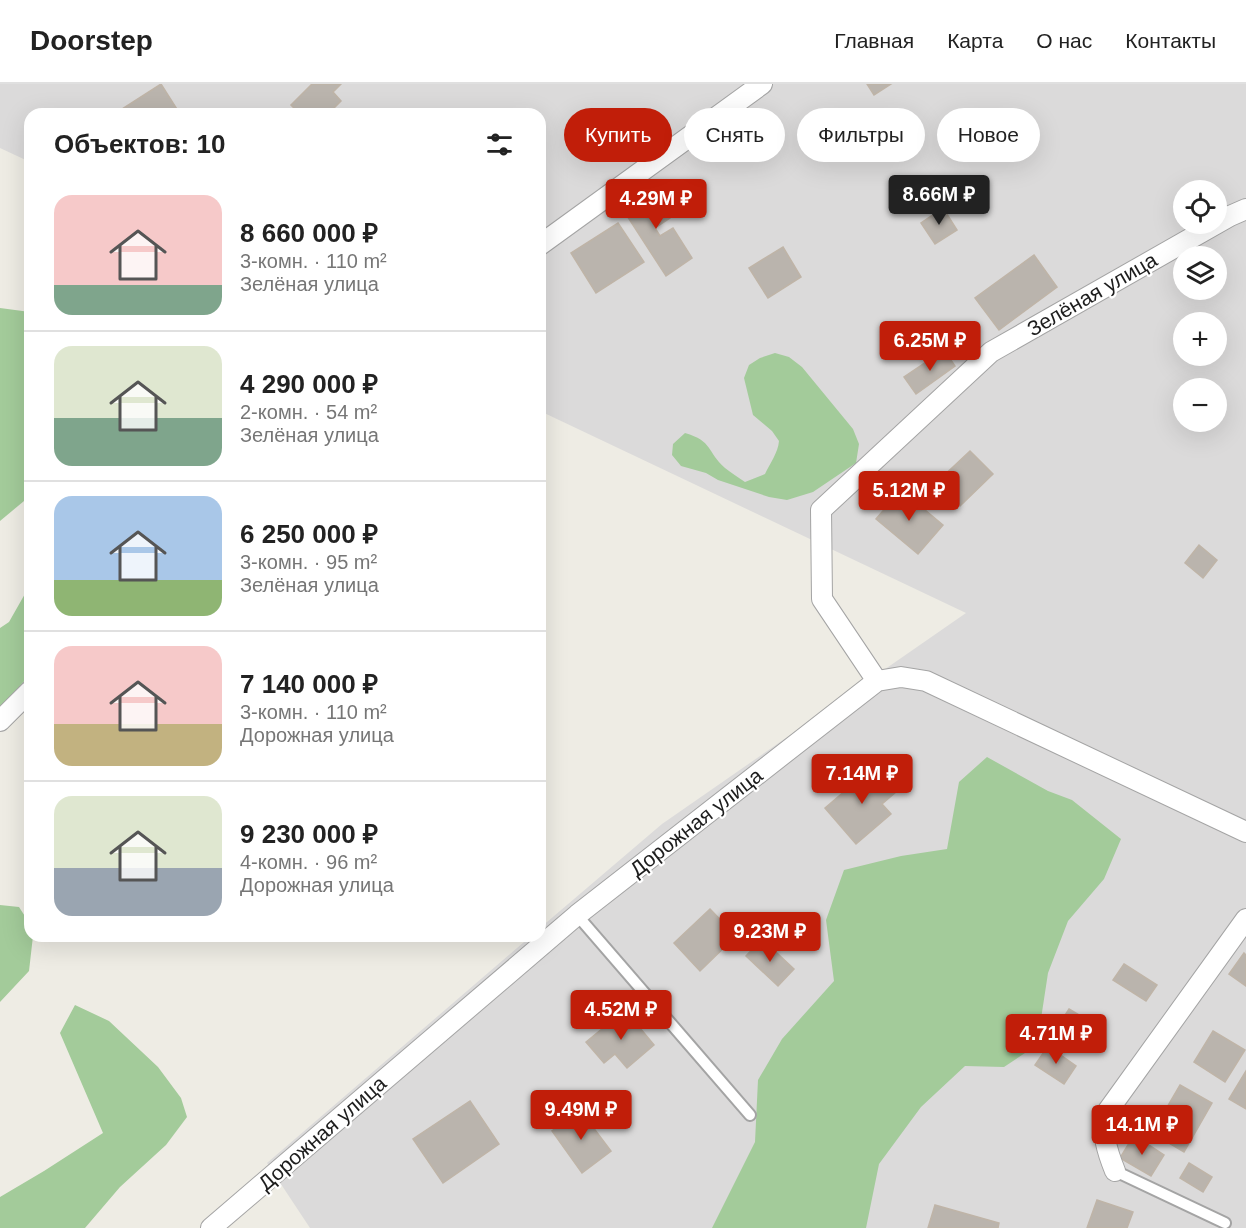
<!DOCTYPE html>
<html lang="ru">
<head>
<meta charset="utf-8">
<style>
  :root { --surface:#fff; --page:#f2f2f2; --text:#222; --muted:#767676; --line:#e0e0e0; --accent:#c11e09 }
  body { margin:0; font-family:Arial,sans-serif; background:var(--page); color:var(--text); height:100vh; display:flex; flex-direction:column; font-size:22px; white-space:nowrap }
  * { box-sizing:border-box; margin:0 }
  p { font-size:20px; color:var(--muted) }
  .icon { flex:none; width:33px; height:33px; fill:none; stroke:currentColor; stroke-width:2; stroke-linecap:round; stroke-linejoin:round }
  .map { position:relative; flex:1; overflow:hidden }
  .drawer { position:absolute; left:24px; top:24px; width:522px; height:834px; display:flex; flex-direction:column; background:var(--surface); border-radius:18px; box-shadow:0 6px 24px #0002 }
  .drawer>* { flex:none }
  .guide { position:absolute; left:564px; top:24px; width:570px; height:54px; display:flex; gap:12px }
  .buttons { position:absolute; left:1173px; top:96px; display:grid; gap:12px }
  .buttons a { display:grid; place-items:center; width:54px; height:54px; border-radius:50%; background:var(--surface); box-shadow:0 6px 24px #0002; font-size:30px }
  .price { position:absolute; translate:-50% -51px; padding:0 14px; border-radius:6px; background:var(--accent); color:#fff; font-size:20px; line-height:39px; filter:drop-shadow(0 2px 3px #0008) }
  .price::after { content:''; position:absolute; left:50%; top:36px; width:18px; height:14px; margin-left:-9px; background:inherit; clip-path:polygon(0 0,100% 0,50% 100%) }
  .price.current { background:#222; color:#fff }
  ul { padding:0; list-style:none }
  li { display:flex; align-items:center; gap:18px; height:150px; padding:0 30px }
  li+li { border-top:2px solid var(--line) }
  li span { display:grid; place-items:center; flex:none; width:168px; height:120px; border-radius:18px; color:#555 }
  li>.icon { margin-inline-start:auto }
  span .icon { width:72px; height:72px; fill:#fffc; stroke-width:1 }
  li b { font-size:26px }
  h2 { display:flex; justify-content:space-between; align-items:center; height:72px; padding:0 30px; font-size:26px }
  .pill { padding:0 21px; border-radius:27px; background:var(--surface); box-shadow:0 6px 24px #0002; font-size:21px; line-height:54px }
  .pill.current { background:var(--accent); color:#fff }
  header { display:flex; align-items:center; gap:36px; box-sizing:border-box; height:84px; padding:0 30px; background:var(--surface); border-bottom:2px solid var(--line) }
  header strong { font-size:28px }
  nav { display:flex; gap:33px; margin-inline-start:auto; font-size:21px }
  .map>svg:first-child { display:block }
</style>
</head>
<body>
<header>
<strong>Doorstep</strong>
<nav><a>Главная</a><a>Карта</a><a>О нас</a><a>Контакты</a></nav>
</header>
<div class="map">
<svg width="1246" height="1144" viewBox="0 0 1246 1144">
  <rect width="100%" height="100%" fill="#eeece4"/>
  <!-- residential -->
  <path fill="#dbdada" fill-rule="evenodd" d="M0,0H1246V1144H310L267,1079L531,852H540V844L662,740L966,529L540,327V30H30V78L0,64ZM1184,106H1216V140H1184ZM1184,172H1216V206H1184ZM1184,238H1216V272H1184ZM1184,304H1216V338H1184Z"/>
  <!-- forest -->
  <g fill="#a3cb9a">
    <polygon points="0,224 30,228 30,412 0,437"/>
    <path d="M775,269L789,273L802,283L853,345L859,360L856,379L813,408L787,416L769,413L718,396L706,389L681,382L672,371L673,360L685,349C713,357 707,368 725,384C731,389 738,393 745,398L765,390C770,379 778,369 779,357L772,347L753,331L744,294L749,281L760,274Z"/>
    <polygon points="30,501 30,591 0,623 0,544 9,538"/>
    <polygon points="987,673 1048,707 1072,716 1121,755 1104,795 1068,837 1048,889 1037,961 1004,983 965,982 921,1023 879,1080 866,1144 712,1144 755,1058 758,996 782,955 834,897 826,836 844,786 901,772 947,765 959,698"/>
    <polygon points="0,821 19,823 30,840 30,852 33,852 29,887 0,918"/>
    <polygon points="75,921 109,937 158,983 181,1014 187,1033 166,1061 120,1103 85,1144 0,1144 0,1113 44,1087 103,1049 60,949"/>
  </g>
  <!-- building -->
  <g fill="#bab4ad" stroke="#bfb4a7" stroke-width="1.5">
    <polygon points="161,0 180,30 121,30 119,27"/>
    <polygon points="312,0 341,0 333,8 341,17 328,30 300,30 291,21"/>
    <polygon points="867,0 891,0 874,11"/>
    <polygon points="650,101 670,134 655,144 660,152 673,144 692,174 666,192 620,121"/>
    <polygon points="943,124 957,146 935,160 921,139"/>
    <polygon points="618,139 644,178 596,209 571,169"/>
    <polygon points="783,163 801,193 768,214 749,184"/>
    <polygon points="1034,171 1057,203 999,246 975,214"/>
    <polygon points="944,266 955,282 916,310 904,293"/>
    <polygon points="970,367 993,390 960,422 937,398"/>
    <polygon points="901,406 943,441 918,470 876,435"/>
    <polygon points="1199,461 1217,476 1203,494 1185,479"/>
    <polygon points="874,682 896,708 882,720 891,730 856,760 825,724"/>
    <polygon points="710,825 736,852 700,887 674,859"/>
    <polygon points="762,855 794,885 778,902 746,872"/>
    <polygon points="1244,869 1246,871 1246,902 1229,890"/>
    <polygon points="1124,880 1157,901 1146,917 1113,896"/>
    <polygon points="1069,925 1101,944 1088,965 1056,945"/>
    <polygon points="625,926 654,961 627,984 615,970 604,979 586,958"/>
    <polygon points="1213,947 1245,966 1225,998 1194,978"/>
    <polygon points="1048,962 1076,982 1064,1000 1035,981"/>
    <polygon points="1246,987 1246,1025 1229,1015"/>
    <polygon points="1180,1001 1212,1019 1184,1068 1152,1049"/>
    <polygon points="470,1017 499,1060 443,1099 413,1055"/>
    <polygon points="580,1026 611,1067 582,1089 552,1047"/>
    <polygon points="1134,1051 1164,1071 1151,1092 1120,1074"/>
    <polygon points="1189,1079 1212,1093 1203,1108 1180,1094"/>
    <polygon points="1097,1116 1133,1128 1127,1144 1087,1144"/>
    <polygon points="935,1121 999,1139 998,1144 928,1144"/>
  </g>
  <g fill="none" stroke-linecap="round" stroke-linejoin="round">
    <defs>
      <g id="service">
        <polyline points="577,831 750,1031"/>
        <polyline points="1115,1087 1225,1139"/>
      </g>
      <g id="minor">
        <polyline points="540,161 762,0"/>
        <polyline points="877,597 822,515 821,426 991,268 1230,132 1246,125"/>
        <polyline points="0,637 30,607"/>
        <path d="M1115,1087C1107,1067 1101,1049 1107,1028L1246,835"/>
        <polyline points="211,1144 577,831 877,597 901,593 926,597 1246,748"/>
      </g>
    </defs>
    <!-- service casing -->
    <use href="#service" stroke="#a4a4a4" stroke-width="14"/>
    <!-- minor casing -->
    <use href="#minor" stroke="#a4a4a4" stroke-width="22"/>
    <!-- service -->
    <use href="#service" stroke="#fff" stroke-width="10"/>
    <!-- minor -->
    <use href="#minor" stroke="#fff" stroke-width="20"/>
  </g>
  <g text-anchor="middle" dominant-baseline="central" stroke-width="4.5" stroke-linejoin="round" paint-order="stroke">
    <!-- street labels -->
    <g font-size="21" fill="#1d1d1d" stroke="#fff">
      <text transform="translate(1092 210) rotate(-30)">Зелёная улица</text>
      <text transform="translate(696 738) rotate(-38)">Дорожная улица</text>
      <text transform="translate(322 1049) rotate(-41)">Дорожная улица</text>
    </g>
  </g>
</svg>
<div class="buttons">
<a><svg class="icon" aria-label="locate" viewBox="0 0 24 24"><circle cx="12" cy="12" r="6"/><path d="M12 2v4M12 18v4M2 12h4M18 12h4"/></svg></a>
<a><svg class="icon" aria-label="layers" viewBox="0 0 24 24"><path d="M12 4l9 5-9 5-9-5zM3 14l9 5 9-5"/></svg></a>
<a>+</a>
<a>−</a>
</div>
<b class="price current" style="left:939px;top:142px">8.66M ₽</b>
<b class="price" style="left:656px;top:146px">4.29M ₽</b>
<b class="price" style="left:930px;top:288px">6.25M ₽</b>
<b class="price" style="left:909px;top:438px">5.12M ₽</b>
<b class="price" style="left:862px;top:721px">7.14M ₽</b>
<b class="price" style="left:770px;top:879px">9.23M ₽</b>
<b class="price" style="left:621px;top:957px">4.52M ₽</b>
<b class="price" style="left:1056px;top:981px">4.71M ₽</b>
<b class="price" style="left:581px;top:1057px">9.49M ₽</b>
<b class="price" style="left:1142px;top:1072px">14.1M ₽</b>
<div class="guide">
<a class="pill current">Купить</a>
<a class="pill">Снять</a>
<a class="pill">Фильтры</a>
<a class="pill">Новое</a>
</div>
<section class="drawer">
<h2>Объектов: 10<svg class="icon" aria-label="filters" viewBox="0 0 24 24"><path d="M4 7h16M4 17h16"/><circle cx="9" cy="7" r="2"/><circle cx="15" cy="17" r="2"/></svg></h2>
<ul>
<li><span style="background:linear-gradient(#f6c9c9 75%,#7fa58c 0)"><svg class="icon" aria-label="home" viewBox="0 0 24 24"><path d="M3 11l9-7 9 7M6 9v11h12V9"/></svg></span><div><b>8 660 000 ₽</b><p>3-комн. · 110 m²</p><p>Зелёная улица</p></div></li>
<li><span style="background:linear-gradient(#dfe7d0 60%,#7fa58c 0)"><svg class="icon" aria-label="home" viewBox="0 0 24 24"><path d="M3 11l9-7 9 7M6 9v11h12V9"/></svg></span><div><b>4 290 000 ₽</b><p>2-комн. · 54 m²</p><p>Зелёная улица</p></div></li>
<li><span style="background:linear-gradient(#a9c7e8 70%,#8fb573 0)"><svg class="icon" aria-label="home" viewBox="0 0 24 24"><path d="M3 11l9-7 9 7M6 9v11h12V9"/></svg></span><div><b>6 250 000 ₽</b><p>3-комн. · 95 m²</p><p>Зелёная улица</p></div></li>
<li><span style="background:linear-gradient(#f6c9c9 65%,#c2b280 0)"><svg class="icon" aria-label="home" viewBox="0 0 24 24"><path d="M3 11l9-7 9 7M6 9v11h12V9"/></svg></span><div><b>7 140 000 ₽</b><p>3-комн. · 110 m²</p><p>Дорожная улица</p></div></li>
<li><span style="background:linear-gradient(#dfe7d0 60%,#9aa5b1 0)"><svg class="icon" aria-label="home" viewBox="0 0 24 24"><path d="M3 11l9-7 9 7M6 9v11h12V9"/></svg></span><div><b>9 230 000 ₽</b><p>4-комн. · 96 m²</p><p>Дорожная улица</p></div></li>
</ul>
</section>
</div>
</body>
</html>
